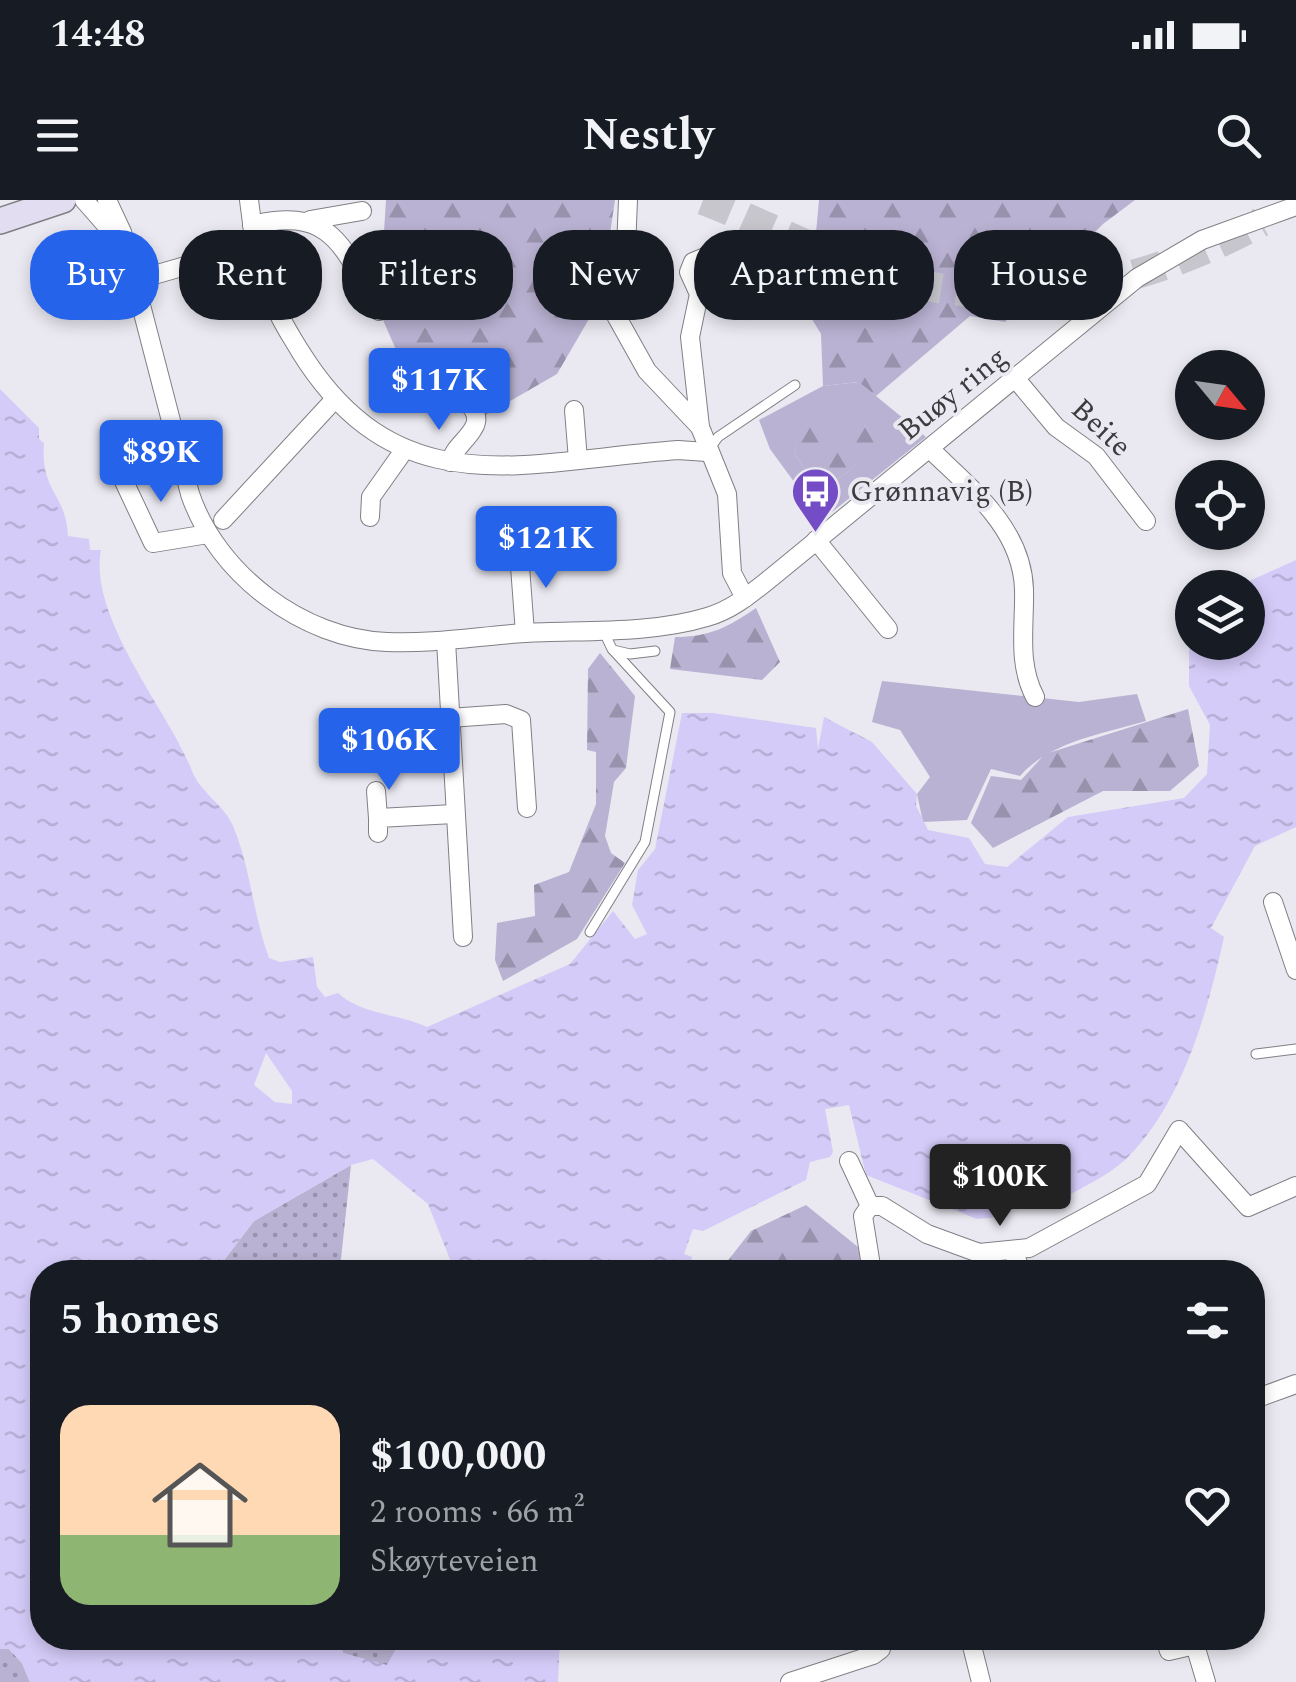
<!DOCTYPE html>
<html lang="en">
<head>
<meta charset="utf-8">
<style>
  :root { --surface:#171b24; --page:#242831; --text:#f1f3f6; --muted:#9ea1a6; --line:#363941; --accent:#2563eb }
  body { margin:0; font-family:Spectral,serif; background:var(--page); color:var(--text); height:100vh; display:flex; flex-direction:column; font-size:38px; white-space:nowrap }
  * { box-sizing:border-box; margin:0 }
  p { font-size:32px; color:var(--muted) }
  .icon { flex:none; width:55px; height:55px; fill:none; stroke:currentColor; stroke-width:2; stroke-linecap:round; stroke-linejoin:round }
  .map { position:relative; flex:1; overflow:hidden }
  .drawer { position:absolute; left:30px; top:1060px; width:1235px; height:390px; display:flex; flex-direction:column; background:var(--surface); border-radius:40px; box-shadow:0 5px 15px #0003 }
  .drawer>* { flex:none }
  .banner { position:absolute; left:30px; top:30px; width:1238px; height:90px; display:flex; gap:20px }
  .needle { width:65px; rotate:119deg }
  .fabs { position:absolute; left:1175px; top:150px; display:grid; gap:20px }
  .fabs a { display:grid; place-items:center; width:90px; height:90px; border-radius:50%; background:var(--surface); box-shadow:0 5px 15px #0003; font-size:50px }
  .price { position:absolute; translate:-50% -85px; padding:0 22px; border-radius:10px; background:var(--accent); color:#fff; font-size:32px; line-height:65px; filter:drop-shadow(0 2px 5px #0008) }
  .price::after { content:''; position:absolute; left:50%; top:60px; width:30px; height:22px; margin-left:-15px; background:inherit; clip-path:polygon(0 0,100% 0,50% 100%) }
  .price.on { background:#222; color:#fff }
  ul { padding:0; list-style:none }
  li { display:flex; align-items:center; gap:30px; height:250px; padding:0 30px }
  li+li { border-top:2px solid var(--line) }
  li span { display:grid; place-items:center; flex:none; width:280px; height:200px; border-radius:30px; color:#555 }
  li>.icon { margin-inline-start:auto }
  span .icon { width:120px; height:120px; fill:#fffc; stroke-width:1 }
  li b { font-size:42px }
  h2 { display:flex; justify-content:space-between; align-items:center; height:120px; padding:0 30px; font-size:42px }
  .tag { padding:0 35px; border-radius:40px; background:var(--surface); box-shadow:0 5px 15px #0003; font-size:35px; line-height:90px }
  .tag.on { background:var(--accent); color:#fff }
  .status { display:flex; justify-content:space-between; align-items:center; height:70px; padding:0 50px; background:var(--surface); direction:ltr }
  .status svg { height:28px; fill:currentColor }
  header { display:flex; justify-content:space-between; align-items:center; height:130px; padding:0 30px; background:var(--surface); font-size:45px; font-weight:700 }
  .map>svg:first-child { display:block }
</style>
</head>
<body>
<div class="status"><b>14:48</b><svg viewBox="0 0 49 12"><path d="M0 12V9h3v3zM5 12V6h3v6zM10 12V3h3v9zM15 12V0h3v12zM26 1h20v11H26zM47 4h2v5h-2z"/></svg></div>
<header><svg class="icon" aria-label="menu" viewBox="0 0 24 24"><path d="M4 6h16M4 12h16M4 18h16"/></svg>Nestly<svg class="icon" aria-label="search" viewBox="0 0 24 24"><circle cx="10" cy="10" r="6"/><path d="M15 15l6 6"/></svg></header>
<div class="map">
<svg width="1296" height="1482" viewBox="0 0 1296 1482">
  <defs>
    <pattern id="grass-dots" width="8" height="8" patternUnits="userSpaceOnUse" patternTransform="scale(2.5)"><rect width="8" height="8" fill="#b9b2d2"/><path d="M2 2h.1M6 6h.1" fill="none" stroke="#9892ac" stroke-width="1.8" stroke-linecap="round"/></pattern>
    <pattern id="forest-firs" width="22" height="20" patternUnits="userSpaceOnUse" patternTransform="scale(2.5)"><rect width="22" height="20" fill="#b9b2d2"/><path d="M5 1l3.5 6h-7zM16 11l3.5 6h-7z" fill="#9892ac"/></pattern>
    <pattern id="water-ripples" width="26" height="14" patternUnits="userSpaceOnUse" patternTransform="scale(2.5)"><rect width="26" height="14" fill="#d4cbf8"/><path d="M2 4q2-2 4 0t4 0M15 11q2-2 4 0t4 0" fill="none" stroke="#b7afd6"/></pattern>
  </defs>
  <rect width="100%" height="100%" fill="#eae9f1"/>
  <!-- grass -->
  <g fill="url(#grass-dots)">
    <polygon points="351,965 340,1068 330,1072 215,1072 254,1021"/>
    <polygon points="339,1438 402,1438 387,1466 343,1453"/>
    <polygon points="8,1448 22,1463 30,1482 0,1482 0,1449"/>
  </g>
  <!-- forest -->
  <g fill="url(#forest-firs)">
    <polygon points="386,0 615,0 600,100 557,174 477,220 405,170 379,111"/>
    <polygon points="819,0 1135,0 1103,24 1005,122 970,116 876,196 858,182 823,186 821,134 789,81 812,77"/>
    <polygon points="804,225 864,225 881,246 838,279 812,281 794,252"/>
    <path d="M756,408L780,462L762,480L670,469L675,437C710,437 728,427 756,408Z"/>
    <polygon points="600,453 635,496 626,568 614,582 605,636 611,653 625,663 577,739 503,781 495,760 497,723 535,716 534,685 569,672 596,604 596,552 587,550 588,469"/>
    <polygon points="1188,509 1199,566 1170,591 1103,591 993,648 971,623 991,576 1021,580 1045,554"/>
    <polygon points="806,1005 858,1047 862,1072 719,1072 751,1031"/>
  </g>
  <!-- park -->
  <g fill="#b9b2d2" fill-rule="evenodd">
    <path d="M859,182L926,237L822,320L770,249L759,220L823,186ZM805,225H864L880,246L838,279L812,281L794,252Z"/>
    <path d="M882,481L1079,502L1137,494L1146,521C1103,534 1051,541 1020,576L991,569L967,620L923,622L917,594L930,577L900,530L872,522Z"/>
  </g>
  <!-- water -->
  <path fill="url(#water-ripples)" fill-rule="evenodd" d="M0,189L39,228V239L44,243C40,292 66,293 68,336L89,339L90,350H101C88,418 170,513 192,571C200,592 225,606 233,626C251,669 253,715 269,758L280,762L313,757L317,787L325,797L338,793C362,815 397,813 427,827L570,764L613,711L635,739L647,734L632,705L638,670L655,649L682,513H712L816,528L818,549L824,517L872,542L917,594L916,606L928,630L969,638L985,664L1007,667L1068,617L1184,598L1207,574L1210,525L1189,486V440L1192,436V442H1248V388L1236,387L1296,360V627L1255,646L1211,728L1224,737C1208,810 1183,901 1129,956C1111,975 1080,988 1057,1002L1046,976L1024,987L1029,1000L998,1017L977,1019L866,975L849,905L825,909L833,952L830,957L810,962L806,980L703,1031L693,1029L684,1054L692,1057L690,1072H455L428,1004L373,959L351,965L254,1021L215,1072H42V1438H339L343,1453L387,1465L402,1438H560L558,1482H30L22,1463L9,1449H0ZM266,853L292,891V904L275,902L254,885Z"/>
  <g fill="none" stroke-linecap="round" stroke-linejoin="round">
    <!-- highway-tunnel -->
    <path stroke="#c7c6cd" stroke-width="30" stroke-dasharray="30 15" stroke-linecap="butt" d="M703,0C769,25 832,61 901,80C1024,113 1151,82 1261,22"/>
    <defs>
      <g id="lane">
        <polyline points="710,248 718,237 795,185"/>
        <polyline points="613,450 630,454 655,451"/>
        <polyline points="590,732 645,642 670,512 612,449 604,432"/>
        <polyline points="1256,854 1296,849"/>
      </g>
      <g id="street">
        <polyline points="84,0 113,33"/>
        <path d="M107,0L122,32L190,294C217,374 303,439 387,442C433,444 479,436 525,433C583,430 651,434 707,417C732,410 752,393 772,377L1137,78L1202,40L1296,6"/>
        <polyline points="628,0 626,49 614,112 647,171 700,227"/>
        <polyline points="310,20 362,11"/>
        <path d="M252,25C334,5 344,50 379,111"/>
        <path d="M255,46C265,64 266,85 274,104C281,121 291,136 300,151C398,309 525,261 678,250L707,252"/>
        <polyline points="705,57 693,62 689,72 699,94 690,137 700,227 727,294 732,373 745,398"/>
        <polyline points="133,81 255,46 249,0"/>
        <path d="M426,174C440,187 489,204 473,229C466,241 454,248 450,262"/>
        <polyline points="1015,178 1056,227 1096,256 1146,321"/>
        <polyline points="574,210 578,260"/>
        <path d="M930,249C970,288 1022,328 1024,389C1025,426 1017,463 1035,497"/>
        <polyline points="121,275 153,343 208,334"/>
        <polyline points="370,317 371,297 405,249"/>
        <polyline points="223,320 334,200"/>
        <polyline points="816,340 888,429"/>
        <polyline points="519,353 525,433"/>
        <polyline points="446,441 463,737"/>
        <polyline points="449,518 506,514 521,520 527,608"/>
        <polyline points="376,591 378,618"/>
        <polyline points="378,633 378,618 454,614"/>
        <polyline points="1273,702 1296,770"/>
        <polyline points="849,961 870,1006 863,1016 872,1072"/>
        <polyline points="870,1006 882,1006 927,1034 979,1053 1029,1048 1147,984 1179,930 1248,1007 1296,986"/>
        <polyline points="1013,1052 1022,1072"/>
        <polyline points="1252,1200 1296,1184"/>
        <polyline points="970,1438 981,1482"/>
        <polyline points="1165,1438 1169,1451 1195,1445 1206,1482"/>
        <polyline points="790,1482 873,1455 881,1449 883,1438"/>
      </g>
      <polyline id="secondary" points="0,21 63,0"/>
    </defs>
    <!-- lane casing -->
    <use href="#lane" stroke="#807f85" stroke-width="11"/>
    <!-- street casing -->
    <use href="#street" stroke="#807f85" stroke-width="20"/>
    <!-- secondary casing -->
    <use href="#secondary" stroke="#807f85" stroke-width="28"/>
    <!-- lane -->
    <use href="#lane" stroke="#fff" stroke-width="9"/>
    <!-- street -->
    <use href="#street" stroke="#fff" stroke-width="18"/>
    <!-- secondary -->
    <use href="#secondary" stroke="#e2ddf0" stroke-width="25"/>
  </g>
  <!-- icons -->
  <defs>
    <symbol id="bus-pin" viewBox="-11 -11 22 30"><path d="M0 17L-7.5 6A9.5 9.5 0 1 1 7.5 6Z" fill="#744cc5" stroke="#eae9f1"/><path d="M-5-6H5V4H4V6H2V4H-2V6H-4V4H-5ZM-3.5-4V0h7V-4ZM-3.5 1.2v1.5H-2V1.2ZM2 1.2v1.5H3.5V1.2Z" fill="#fff"/></symbol>
  </defs>
  <g fill-rule="evenodd">
    <use href="#bus-pin" x="788" y="264" width="55" height="75"/>
  </g>
  <g text-anchor="middle" dominant-baseline="central" stroke-width="8" stroke-linejoin="round" paint-order="stroke">
    <!-- street labels -->
    <g font-size="30" fill="#3c3c3f" stroke="#eae9f1">
      <text transform="translate(953 194) rotate(-39)">Buøy ring</text>
      <text transform="translate(1101 228) rotate(43)">Beite</text>
    </g>
    <!-- poi labels -->
    <g font-size="30" fill="#3c3c3f" stroke="#eae9f1" text-anchor="start">
      <text x="850" y="292">Grønnavig (B)</text>
    </g>
  </g>
</svg>
<div class="fabs">
<a><svg class="needle" viewBox="-14 -14 28 28"><path d="M0-13l5 13h-10z" fill="#e53935"/><path d="M0 13l5-13h-10z" fill="#9ea1a6"/></svg></a>
<a><svg class="icon" aria-label="locate" viewBox="0 0 24 24"><circle cx="12" cy="12" r="6"/><path d="M12 2v4M12 18v4M2 12h4M18 12h4"/></svg></a>
<a><svg class="icon" aria-label="layers" viewBox="0 0 24 24"><path d="M12 4l9 5-9 5-9-5zM3 14l9 5 9-5"/></svg></a>
</div>
<b class="price" style="left:439px;top:233px">$117K</b>
<b class="price" style="left:161px;top:305px">$89K</b>
<b class="price" style="left:546px;top:391px">$121K</b>
<b class="price" style="left:389px;top:593px">$106K</b>
<b class="price on" style="left:1000px;top:1029px">$100K</b>
<div class="banner">
<a class="tag on">Buy</a>
<a class="tag">Rent</a>
<a class="tag">Filters</a>
<a class="tag">New</a>
<a class="tag">Apartment</a>
<a class="tag">House</a>
</div>
<section class="drawer">
<h2>5 homes<svg class="icon" aria-label="filters" viewBox="0 0 24 24"><path d="M4 7h16M4 17h16"/><circle cx="9" cy="7" r="2"/><circle cx="15" cy="17" r="2"/></svg></h2>
<ul>
<li><span style="background:linear-gradient(#ffd9b3 65%,#8fb573 0)"><svg class="icon" aria-label="home" viewBox="0 0 24 24"><path d="M3 11l9-7 9 7M6 9v11h12V9"/></svg></span><div><b>$100,000</b><p>2 rooms · 66 m²</p><p>Skøyteveien</p></div><svg class="icon" aria-label="heart" viewBox="0 0 24 24"><path d="M12 20l-8-8c-3-5 5-10 8-4 3-6 11-1 8 4z"/></svg></li>
</ul>
</section>
</div>
</body>
</html>
